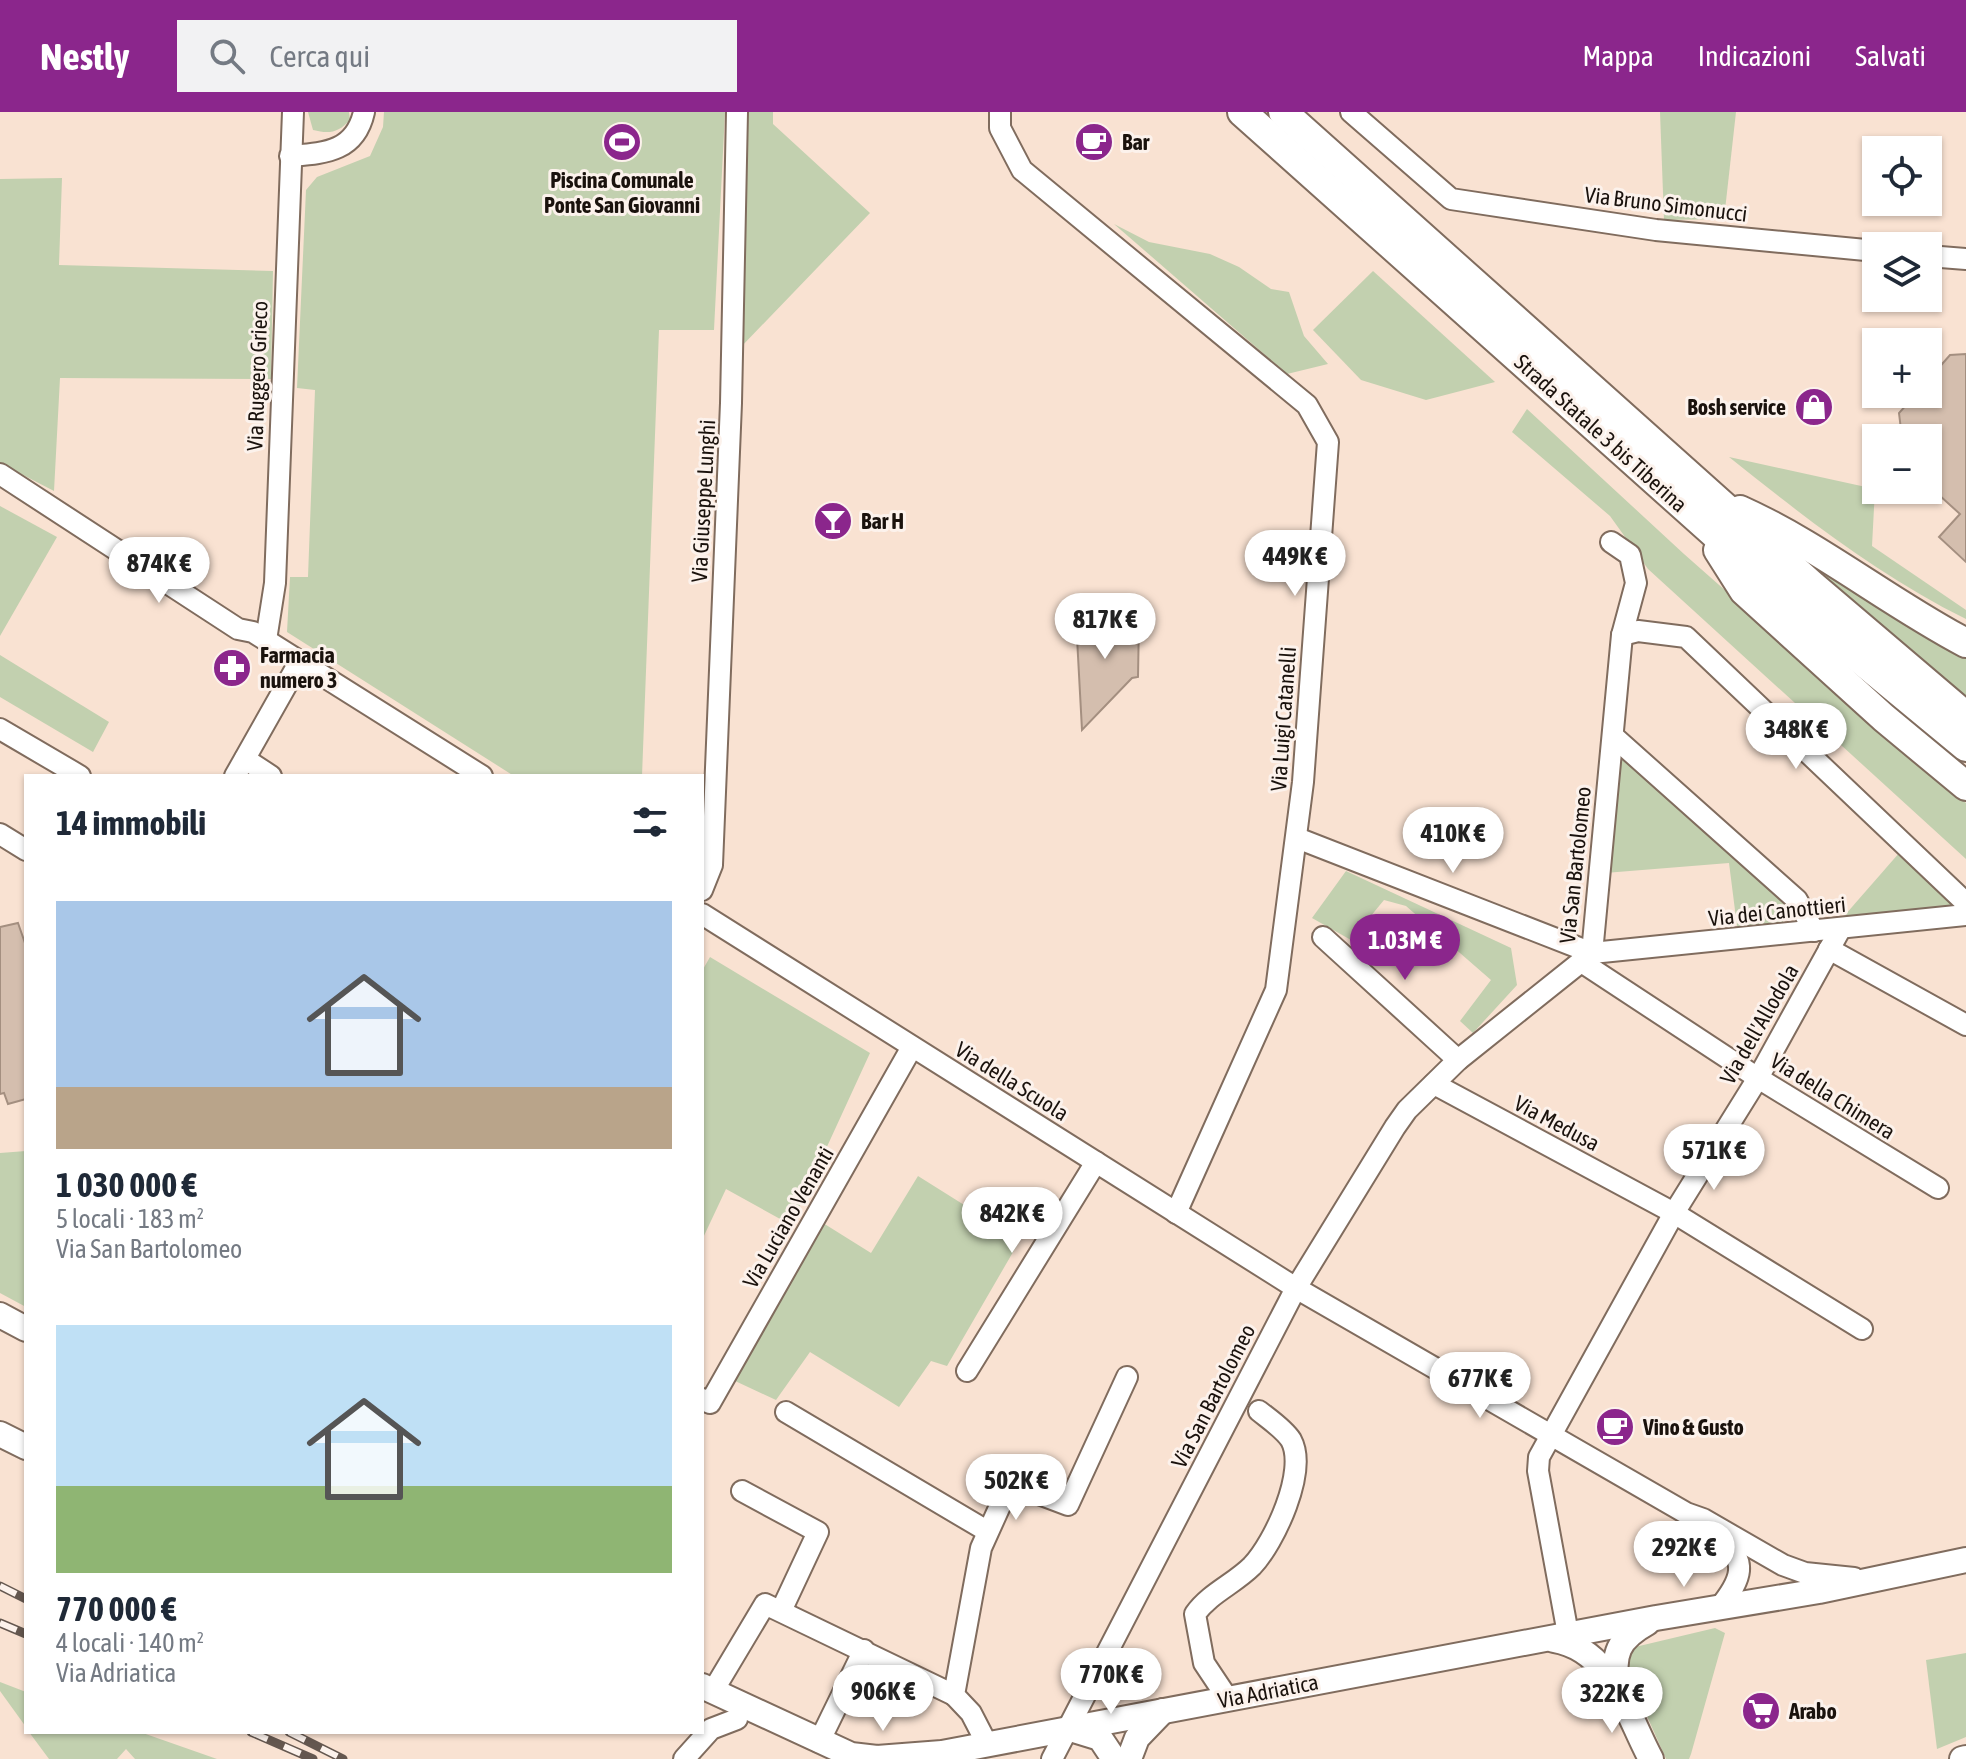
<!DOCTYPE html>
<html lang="it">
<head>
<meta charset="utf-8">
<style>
  :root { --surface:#fff; --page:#f2f2f3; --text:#1f2937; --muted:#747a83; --accent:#8b268c }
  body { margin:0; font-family:"Asap Condensed",sans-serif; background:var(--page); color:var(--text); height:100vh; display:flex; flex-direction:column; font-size:30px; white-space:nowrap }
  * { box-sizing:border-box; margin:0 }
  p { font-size:26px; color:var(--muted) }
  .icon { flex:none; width:44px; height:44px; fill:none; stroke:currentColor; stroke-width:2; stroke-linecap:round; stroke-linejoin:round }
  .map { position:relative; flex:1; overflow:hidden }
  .sheet { position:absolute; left:24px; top:662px; width:680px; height:960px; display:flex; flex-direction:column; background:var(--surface); border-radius:0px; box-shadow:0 2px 6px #0004 }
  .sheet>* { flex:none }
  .fabs { position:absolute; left:1862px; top:24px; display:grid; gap:16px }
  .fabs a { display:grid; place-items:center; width:80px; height:80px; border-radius:0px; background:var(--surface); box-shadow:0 2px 6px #0004; font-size:40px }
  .price { position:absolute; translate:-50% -68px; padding:0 18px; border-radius:28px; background:#fff; color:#222; font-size:26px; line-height:52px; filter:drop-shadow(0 2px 4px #0008) }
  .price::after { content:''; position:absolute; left:50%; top:48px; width:24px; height:18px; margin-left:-12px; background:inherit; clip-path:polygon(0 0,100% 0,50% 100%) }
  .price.active { background:var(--accent); color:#fff }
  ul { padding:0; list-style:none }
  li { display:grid; align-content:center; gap:16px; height:424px; padding:0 32px }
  li span { display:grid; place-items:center; height:248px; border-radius:0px; color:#555 }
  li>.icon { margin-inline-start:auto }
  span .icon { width:144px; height:144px; fill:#fffc; stroke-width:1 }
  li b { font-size:34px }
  h2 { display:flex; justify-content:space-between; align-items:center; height:96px; padding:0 32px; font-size:34px }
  header { display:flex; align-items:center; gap:48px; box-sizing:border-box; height:112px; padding:0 40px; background:var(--accent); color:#fff }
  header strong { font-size:38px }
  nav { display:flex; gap:44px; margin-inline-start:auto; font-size:28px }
  .search { width:560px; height:72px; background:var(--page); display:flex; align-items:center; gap:20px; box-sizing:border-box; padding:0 28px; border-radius:0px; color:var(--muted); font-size:30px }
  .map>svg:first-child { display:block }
</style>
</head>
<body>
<header>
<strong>Nestly</strong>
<div class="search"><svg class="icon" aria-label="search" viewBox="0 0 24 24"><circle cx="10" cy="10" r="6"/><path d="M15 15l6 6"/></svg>Cerca qui</div>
<nav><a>Mappa</a><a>Indicazioni</a><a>Salvati</a></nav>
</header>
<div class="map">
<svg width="1966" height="1647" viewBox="0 0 1966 1647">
  <rect width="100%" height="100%" fill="#f9e2d2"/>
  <!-- green -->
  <g fill="#c2d0af">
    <path d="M308,0H349L350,8C338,21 329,22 313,18Z"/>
    <polygon points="384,0 725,0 714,218 659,218 642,664 514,664 287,520 290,465 308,465 315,278 297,276 306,78 317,65 370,44 383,15"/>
    <polygon points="747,0 773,0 773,12 870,101 740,236"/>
    <polygon points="1660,0 1736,0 1724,107 1664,108"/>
    <polygon points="62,66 59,153 273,159 271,267 60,266 54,379 0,351 0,67"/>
    <polygon points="1114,112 1149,130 1210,142 1239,155 1271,177 1289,180 1304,224 1328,252 1287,262"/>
    <polygon points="1373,159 1495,270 1426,288 1361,268 1313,218"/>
    <polygon points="1527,297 1684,442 1966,691 1966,747 1648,457 1610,404 1512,320"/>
    <path d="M1729,345L1875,377L1872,434L1966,498V507C1879,464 1804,405 1729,345Z"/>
    <polygon points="0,394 57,425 0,524"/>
    <polygon points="1788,438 1966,542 1966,585"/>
    <polygon points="0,543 109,610 93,640 0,585"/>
    <polygon points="1619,643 1786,790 1783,811 1737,814 1729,751 1605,761"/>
    <polygon points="1900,740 1961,798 1838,811"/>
    <polygon points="1346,759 1511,836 1517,873 1473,921 1460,909 1491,868 1406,794 1384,788 1351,828 1312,806"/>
    <polygon points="710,845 870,941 791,1113 726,1077 702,1128 702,859"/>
    <polygon points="26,1039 26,1195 0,1181 0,1041"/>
    <polygon points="918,1064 1020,1128 947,1254 931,1249 899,1295 810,1240 776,1288 733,1268 823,1111 871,1141"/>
    <polygon points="1715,1516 1725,1521 1691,1642 1689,1647 1666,1647 1627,1559 1617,1555 1635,1535"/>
    <polygon points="1966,1541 1966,1625 1937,1637 1926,1548"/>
    <polygon points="0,1570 26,1580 26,1615 0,1579"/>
    <polygon points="29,1620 140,1620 217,1647 135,1647 126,1637 117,1647 49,1647"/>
  </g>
  <!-- building -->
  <g fill="#d4beae" stroke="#a48f80" stroke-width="2">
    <polygon points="1966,242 1966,450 1939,425 1960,402 1928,373 1928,326 1902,326 1899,301 1916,282 1928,282 1928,268 1950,243"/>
    <polygon points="1076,507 1139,507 1138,565 1132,566 1082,618"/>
    <polygon points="18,811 26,834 26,987 8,992 4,981 0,982 0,815"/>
  </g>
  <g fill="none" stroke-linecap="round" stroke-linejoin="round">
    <defs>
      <g id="minor">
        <polyline points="1000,0 1000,16 1022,58 1307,293 1328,330 1303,670 1276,878 1176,1101"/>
        <polyline points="1351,0 1451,87 1656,118 1876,139"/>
        <path d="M290,44C325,41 355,40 364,0"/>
        <polyline points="1928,144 1966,147"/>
        <polyline points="0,362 238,517 253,520 482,664"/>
        <polyline points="1622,523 1638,519 1686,525 1966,791"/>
        <polyline points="266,528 275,471 293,0"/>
        <polyline points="0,617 80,664"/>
        <polyline points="1613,624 1797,788 1814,819"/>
        <polyline points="245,647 271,664"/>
        <polyline points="235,664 300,549"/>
        <polyline points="0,722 26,738"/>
        <polyline points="1297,726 1592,841 1966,803"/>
        <polyline points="702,778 712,753 731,291 737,0"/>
        <polyline points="702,802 1296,1176 1686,1401 1703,1407 1783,1453 1805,1461 1854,1466"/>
        <polyline points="1323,825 1458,948"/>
        <polyline points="1829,837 1966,913"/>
        <polyline points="1583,851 1758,966 1938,1076"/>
        <polyline points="1434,972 1674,1101 1862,1217"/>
        <polyline points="967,1259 1096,1050"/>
        <polyline points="702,1287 710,1291 912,935"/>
        <polyline points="786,1300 987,1419"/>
        <polyline points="742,1379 818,1420 781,1499"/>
        <path d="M1717,1426C1751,1447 1741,1469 1719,1496"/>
        <polyline points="1568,1522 1538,1359 1539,1345 1674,1101 1758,966 1841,816"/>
        <polyline points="713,1579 765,1492 954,1583"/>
        <path d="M1228,1587L1204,1551L1195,1502C1210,1481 1234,1472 1252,1454C1274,1431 1308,1359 1291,1328C1284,1317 1269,1307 1259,1299"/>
        <polyline points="819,1630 864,1538"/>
        <polyline points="987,1632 971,1601 954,1583 981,1436 1009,1374 1015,1373 1068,1393 1127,1265"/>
        <polyline points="684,1647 711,1617 737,1607"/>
        <polyline points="1052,1647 1296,1176 1395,1015 1407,998 1458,948 1592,841 1622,523 1636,471 1630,443 1611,430"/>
      </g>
      <g id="major">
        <polyline points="0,1203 26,1217"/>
        <polyline points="0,1322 26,1335"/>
        <path d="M1554,1528C1612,1538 1626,1601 1651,1647"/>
        <polyline points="702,1574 851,1643 877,1646 942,1641 1656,1506 1819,1479 1966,1448"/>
        <path d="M1617,1575C1612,1542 1618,1527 1647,1511"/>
        <polyline points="1074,1618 1100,1626 1114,1647"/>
        <polyline points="1129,1647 1137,1626 1163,1599"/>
        <polyline points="1962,1647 1966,1646"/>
      </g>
      <g id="highway">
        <polyline points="1242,0 1793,492 1966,635"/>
        <polyline points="1283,0 1813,474 1966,604"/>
        <path d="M1740,398C1820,434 1888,490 1966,531"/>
        <polyline points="1718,438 1744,479 1884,606 1966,674"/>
      </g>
    </defs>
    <!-- minor casing -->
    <use href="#minor" stroke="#806c5e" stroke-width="24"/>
    <!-- major casing -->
    <use href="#major" stroke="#806c5e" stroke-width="28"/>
    <!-- highway casing -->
    <use href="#highway" stroke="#806c5e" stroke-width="32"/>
    <!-- minor -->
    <use href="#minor" stroke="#fff" stroke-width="20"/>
    <!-- major -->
    <use href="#major" stroke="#fff" stroke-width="24"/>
    <!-- highway -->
    <use href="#highway" stroke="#fff" stroke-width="28"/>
    <defs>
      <g id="rail">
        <polyline points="0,1474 26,1487"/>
        <polyline points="0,1511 26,1522"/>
        <polyline points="251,1620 313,1647"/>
        <polyline points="289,1620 343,1647"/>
      </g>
    </defs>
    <!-- rail casing -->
    <use href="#rail" stroke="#64574f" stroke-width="9"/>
    <!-- rail -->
    <use href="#rail" stroke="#fcf2ec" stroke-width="6" stroke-dasharray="18" stroke-linecap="butt"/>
  </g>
  <!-- icons -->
  <defs>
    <symbol id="stadium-disc" viewBox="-11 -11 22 22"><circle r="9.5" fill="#8b268c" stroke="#fcf2ec"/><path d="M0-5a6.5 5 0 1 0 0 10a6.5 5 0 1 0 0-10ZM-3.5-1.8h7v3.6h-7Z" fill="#fff"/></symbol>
    <symbol id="cafe-disc" viewBox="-11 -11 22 22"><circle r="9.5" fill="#8b268c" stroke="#fcf2ec"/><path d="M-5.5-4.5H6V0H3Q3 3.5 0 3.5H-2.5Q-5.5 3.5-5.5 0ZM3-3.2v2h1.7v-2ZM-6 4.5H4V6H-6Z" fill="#fff"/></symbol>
    <symbol id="shop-disc" viewBox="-11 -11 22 22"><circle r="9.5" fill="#8b268c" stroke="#fcf2ec"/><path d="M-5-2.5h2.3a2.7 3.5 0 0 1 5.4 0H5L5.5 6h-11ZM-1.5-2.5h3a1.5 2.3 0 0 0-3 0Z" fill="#fff"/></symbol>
    <symbol id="bar-disc" viewBox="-11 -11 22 22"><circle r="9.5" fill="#8b268c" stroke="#fcf2ec"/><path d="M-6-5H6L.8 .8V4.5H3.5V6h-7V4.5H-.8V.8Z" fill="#fff"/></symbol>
    <symbol id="pharmacy-disc" viewBox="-11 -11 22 22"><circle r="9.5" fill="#8b268c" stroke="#fcf2ec"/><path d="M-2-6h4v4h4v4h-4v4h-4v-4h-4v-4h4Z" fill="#fff"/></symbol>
    <symbol id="supermarket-disc" viewBox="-11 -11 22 22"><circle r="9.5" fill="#8b268c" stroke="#fcf2ec"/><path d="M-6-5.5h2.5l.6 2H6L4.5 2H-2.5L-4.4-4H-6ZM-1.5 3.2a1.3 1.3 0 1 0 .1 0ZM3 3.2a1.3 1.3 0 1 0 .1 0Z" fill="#fff"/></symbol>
  </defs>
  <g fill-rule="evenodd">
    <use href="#stadium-disc" x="600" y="8" width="44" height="44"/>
    <use href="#cafe-disc" x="1072" y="8" width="44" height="44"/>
    <use href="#shop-disc" x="1792" y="273" width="44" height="44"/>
    <use href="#bar-disc" x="811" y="387" width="44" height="44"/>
    <use href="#pharmacy-disc" x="210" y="534" width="44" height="44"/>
    <use href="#cafe-disc" x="1593" y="1293" width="44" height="44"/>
    <use href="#supermarket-disc" x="1739" y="1577" width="44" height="44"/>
  </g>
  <g text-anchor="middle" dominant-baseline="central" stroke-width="6" stroke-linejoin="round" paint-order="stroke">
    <!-- poi labels -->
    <g font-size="22" font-weight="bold" fill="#1a120d" stroke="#fcf2ec" text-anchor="start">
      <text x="1122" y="30">Bar</text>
      <text x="622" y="68" text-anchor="middle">Piscina Comunale<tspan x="622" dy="25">Ponte San Giovanni</tspan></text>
      <text x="1786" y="295" text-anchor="end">Bosh service</text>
      <text x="861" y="409">Bar H</text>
      <text x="260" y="543">Farmacia<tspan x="260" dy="25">numero 3</tspan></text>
      <text x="1643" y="1315">Vino &amp; Gusto</text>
      <text x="1789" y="1599">Arabo</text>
    </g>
    <!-- street labels -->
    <g font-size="22" fill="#1a120d" stroke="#fcf2ec">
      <text transform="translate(1666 92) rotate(7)">Via Bruno Simonucci</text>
      <text transform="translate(257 264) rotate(-88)">Via Ruggero Grieco</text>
      <text transform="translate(1601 321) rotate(42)">Strada Statale 3 bis Tiberina</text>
      <text transform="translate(703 389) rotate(-87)">Via Giuseppe Lunghi</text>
      <text transform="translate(1283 607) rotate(-86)">Via Luigi Catanelli</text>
      <text transform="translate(1575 753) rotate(-84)">Via San Bartolomeo</text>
      <text transform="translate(1777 799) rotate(-6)">Via dei Canottieri</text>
      <text transform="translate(1759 912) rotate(-60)">Via dell'Allodola</text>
      <text transform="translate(1012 969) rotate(32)">Via della Scuola</text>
      <text transform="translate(1833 984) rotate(32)">Via della Chimera</text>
      <text transform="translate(1557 1011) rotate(28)">Via Medusa</text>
      <text transform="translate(788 1105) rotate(-60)">Via Luciano Venanti</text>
      <text transform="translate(1213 1284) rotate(-63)">Via San Bartolomeo</text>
      <text transform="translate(1268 1579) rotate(-11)">Via Adriatica</text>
    </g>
  </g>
</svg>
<div class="fabs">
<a><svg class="icon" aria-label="locate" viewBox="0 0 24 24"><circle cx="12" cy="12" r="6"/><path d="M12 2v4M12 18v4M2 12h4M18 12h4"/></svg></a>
<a><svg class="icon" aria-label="layers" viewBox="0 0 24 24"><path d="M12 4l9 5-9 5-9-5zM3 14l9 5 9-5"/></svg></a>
<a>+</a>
<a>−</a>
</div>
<b class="price" style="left:1295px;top:486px">449K €</b>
<b class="price" style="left:159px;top:493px">874K €</b>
<b class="price" style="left:1105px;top:549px">817K €</b>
<b class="price" style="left:1796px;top:659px">348K €</b>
<b class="price" style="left:1453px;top:763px">410K €</b>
<b class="price active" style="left:1405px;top:870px">1.03M €</b>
<b class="price" style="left:1714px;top:1080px">571K €</b>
<b class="price" style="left:1012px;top:1143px">842K €</b>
<b class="price" style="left:1480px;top:1308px">677K €</b>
<b class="price" style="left:1016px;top:1410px">502K €</b>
<b class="price" style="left:1684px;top:1477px">292K €</b>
<b class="price" style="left:1111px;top:1604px">770K €</b>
<b class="price" style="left:883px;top:1621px">906K €</b>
<b class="price" style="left:1612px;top:1623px">322K €</b>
<section class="sheet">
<h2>14 immobili<svg class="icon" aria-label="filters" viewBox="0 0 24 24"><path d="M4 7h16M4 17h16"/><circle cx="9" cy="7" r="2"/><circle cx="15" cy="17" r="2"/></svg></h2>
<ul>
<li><span style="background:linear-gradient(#a9c7e8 75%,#b9a48a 0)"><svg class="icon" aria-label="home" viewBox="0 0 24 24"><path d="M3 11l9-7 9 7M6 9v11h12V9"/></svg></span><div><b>1 030 000 €</b><p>5 locali · 183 m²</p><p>Via San Bartolomeo</p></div></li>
<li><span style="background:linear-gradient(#bfe0f5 65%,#8fb573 0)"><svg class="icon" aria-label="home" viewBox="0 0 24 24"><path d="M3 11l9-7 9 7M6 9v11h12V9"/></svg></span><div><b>770 000 €</b><p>4 locali · 140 m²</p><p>Via Adriatica</p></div></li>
</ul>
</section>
</div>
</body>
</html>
